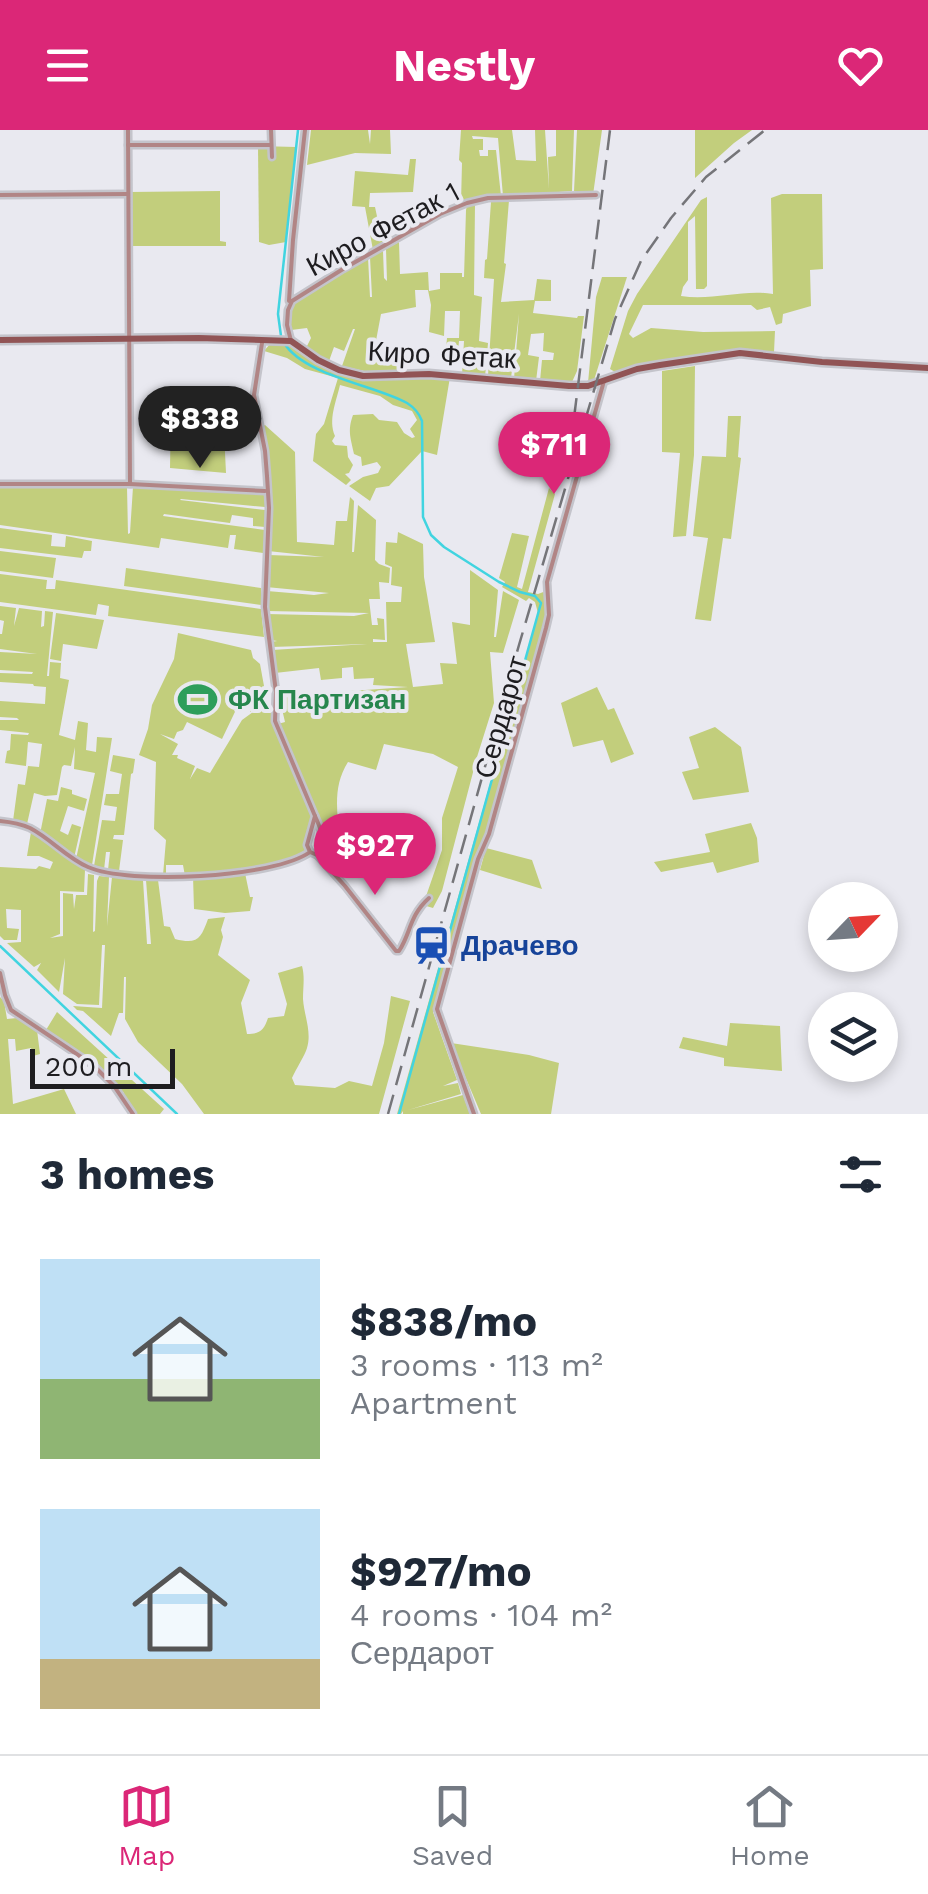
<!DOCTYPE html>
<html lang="en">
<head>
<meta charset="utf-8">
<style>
  :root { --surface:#fff; --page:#f2f2f3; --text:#1f2937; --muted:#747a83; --line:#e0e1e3; --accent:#db2777 }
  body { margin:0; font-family:"Work Sans",sans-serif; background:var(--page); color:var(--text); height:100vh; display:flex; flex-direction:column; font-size:38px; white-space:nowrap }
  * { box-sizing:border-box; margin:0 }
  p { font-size:32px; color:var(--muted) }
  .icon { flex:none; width:55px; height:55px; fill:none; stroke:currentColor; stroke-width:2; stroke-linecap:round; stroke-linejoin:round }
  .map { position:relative; height:984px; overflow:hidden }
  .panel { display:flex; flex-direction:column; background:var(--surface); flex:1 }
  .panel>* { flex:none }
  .needle { width:65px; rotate:65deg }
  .fabs { position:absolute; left:808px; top:752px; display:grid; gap:20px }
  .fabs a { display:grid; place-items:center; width:90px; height:90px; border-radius:50%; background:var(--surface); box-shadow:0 5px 15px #0003; font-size:50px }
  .scale { position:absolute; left:30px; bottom:25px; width:145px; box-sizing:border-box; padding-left:10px; border:5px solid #1e1d20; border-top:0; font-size:28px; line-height:35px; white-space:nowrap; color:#1e1d20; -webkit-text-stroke:8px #e9e9f0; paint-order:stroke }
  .price { position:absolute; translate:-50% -85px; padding:0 22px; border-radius:35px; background:var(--accent); color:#fff; font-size:32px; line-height:65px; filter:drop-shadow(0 2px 5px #0008) }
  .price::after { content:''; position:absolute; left:50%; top:60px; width:30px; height:22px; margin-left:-15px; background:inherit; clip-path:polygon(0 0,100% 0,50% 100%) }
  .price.current { background:#222; color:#fff }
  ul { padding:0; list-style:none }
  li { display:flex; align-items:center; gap:30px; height:250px; padding:0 40px }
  li span { display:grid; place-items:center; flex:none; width:280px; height:200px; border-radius:0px; color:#555 }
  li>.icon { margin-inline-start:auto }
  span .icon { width:120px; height:120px; fill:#fffc; stroke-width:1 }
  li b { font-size:42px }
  h2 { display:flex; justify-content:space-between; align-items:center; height:120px; padding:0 40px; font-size:42px }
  header { display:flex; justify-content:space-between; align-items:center; height:130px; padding:0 40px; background:var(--accent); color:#fff; font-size:45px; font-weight:700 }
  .menu { display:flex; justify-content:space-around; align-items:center; height:140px; border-top:2px solid var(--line); background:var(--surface); font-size:28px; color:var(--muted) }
  .menu a { display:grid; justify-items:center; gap:5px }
  .menu .current { color:var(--accent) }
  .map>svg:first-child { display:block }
</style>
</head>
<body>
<header><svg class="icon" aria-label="menu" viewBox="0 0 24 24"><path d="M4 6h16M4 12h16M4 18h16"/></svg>Nestly<svg class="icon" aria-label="heart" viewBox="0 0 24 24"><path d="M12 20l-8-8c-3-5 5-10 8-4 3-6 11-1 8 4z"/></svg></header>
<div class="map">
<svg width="928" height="984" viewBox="0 0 928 984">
  <rect width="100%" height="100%" fill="#e9e9f0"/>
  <!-- green -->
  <g fill="#c2ce7c" fill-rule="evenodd">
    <polygon points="311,0 368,0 370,14 371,0 390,0 391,24 355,23 307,35"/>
    <polygon points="461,0 512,0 516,30 536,31 535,0 545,0 549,59 548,27 556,26 556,0 574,0 572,61 503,66 498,8 472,6 473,9 483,9 483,20 479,20 480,26 488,26 488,20 496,20 501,66 461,73 462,33 459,30"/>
    <polygon points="577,0 602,0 593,65 588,65 587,62 574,61"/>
    <polygon points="695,0 752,0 734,13 695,48"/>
    <polygon points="258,16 296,17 286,112 269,115 259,112"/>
    <polygon points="410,29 416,29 413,62 370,63 369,77 375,77 378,91 387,90 389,92 392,111 373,120 365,77 352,76 355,41 408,45"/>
    <polygon points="220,61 220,111 226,112 226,116 128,116 129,62"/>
    <path d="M782,64H822L823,139L810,140L811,176L783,184L782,193L776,195L770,177L757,180L751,175H643L629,204L633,208L651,198L703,202L775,201L774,222C725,217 663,229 615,242L610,239L628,181L637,164L701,70L707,67V156L704,159H696L695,86L688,92V150L683,157L681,166C712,171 743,159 773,164L771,68Z"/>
    <polygon points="501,69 509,70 504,133 506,134 501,172 534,170 537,149 551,150 551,171 535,171 533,183 577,188 578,186 584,186 577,241 572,252 540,251 542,230 553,230 554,223 543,221 544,203 531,204 528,225 539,227 536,251 514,249 519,184 511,248 488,246 494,149 484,148 485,130 487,129 491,72"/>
    <polygon points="475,74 474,165 482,167 479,211 488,213 485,247 462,245 464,211 459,211 457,232 445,231 447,208 459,208 460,181 445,181 444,206 429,202 431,175 428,160 415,160 416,177 381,184 375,216 400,216 400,242 373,243 342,236 355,199 353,199 344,221 334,217 329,231 306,218 311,208 307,198 291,200 289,189 293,173 368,127 370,167 372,167 370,127 383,121 384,148 387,151 386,119 399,112 400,144 428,142 429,161 440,159 440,143 462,143 462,147 464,147 466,80 467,76"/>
    <polygon points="602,147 627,147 593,253 588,253 596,167"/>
    <path d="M288,212L310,228L363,246L450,247L437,325L422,321L389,356L376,358L370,371L349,356L363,347L378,343L381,337L377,332L362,336L361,327L354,324C351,309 347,301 353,285L373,284L379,290L397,292L404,303L412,308L415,307L410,299L417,290L412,281L393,275L380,266L340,255C336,272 328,290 335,306L332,311L335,315L347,316L348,327L353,335L349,343L345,344L351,350L346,355L313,331L316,304L324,294L338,248L305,239L287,228L264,221L270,214Z"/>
    <polygon points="695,236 694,325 686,406 673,407 680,323 662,322 662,241"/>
    <polygon points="194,274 195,280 223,281 226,343 170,338 171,276"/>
    <polygon points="728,286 741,286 738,327 741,328 731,409 723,408 711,491 695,489 708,408 693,406 702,326 726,327"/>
    <path d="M265,295L295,322L297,412L334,415L336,391H347L350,367L354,371L352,422H354L358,375L376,390L375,430L379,434L390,438L389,453L379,452L380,469H369L372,495H378L377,488L384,489L385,510L373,509V512H387L386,472H401L402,457L391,455L392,437L385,434L386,412L397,413L398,402L423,414L424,447L435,512L406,514L413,557L443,554L440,533L457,534L452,492L470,495V440L498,460L494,507H496L503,461L519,470L503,523L490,522L494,573L477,627L442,761L433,778L423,775L442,720V688L458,637L433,624L384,614L376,640L348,632C336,651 336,670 338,692L324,695L316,686L307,715L310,722L300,729L245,743L250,767H253L250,781L225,783L194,779L193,746H185L183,735H166V745H163L166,710L154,699L156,632L139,625L148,599L152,575L174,529L178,503L251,520L253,528L260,534L266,567L262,578L275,582V591L278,594L285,592L279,566L408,557L373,555L374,548L354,549L353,537L342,538V548L321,550L319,538L275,543L272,520L367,514L271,517V512L277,511L271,510L267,484L354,486L369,483L267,481V461L314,465L329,463L266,457L269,425L324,427L268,421C270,379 269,339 262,297ZM244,563L255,568L250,582H253L242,590L210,643L197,638L190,649L195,636L177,628L178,625H172L178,614L160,604L174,609L177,602L183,600L187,592L222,609Z"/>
    <polygon points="127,357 128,404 130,403 133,357 265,363 265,377 181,369 180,370 265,380 265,397 253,396 253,388 232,385 230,393 164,384 163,386 265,400 263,423 234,419 236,405 230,405 228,418 161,408 159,418 0,395 0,358"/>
    <polygon points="549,358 555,364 528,462 538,464 546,461 549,485 489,704 478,729 437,879 433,882 457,950 443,956 458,953 461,964 408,980 463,965 470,984 403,984 403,981 401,984 397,984 538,483 535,472 529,468 526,471 502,457 505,452 499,448 512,403 529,406 517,457 522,459"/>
    <polygon points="0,398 52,405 51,416 65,417 66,406 92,411 91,421 84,421 82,428 0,418"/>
    <polygon points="0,421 56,428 53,448 0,441"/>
    <polygon points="126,438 261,458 261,475 124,456"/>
    <polygon points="0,444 47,450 46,459 55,459 56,450 261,479 264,507 108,486 109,476 98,474 96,485 0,472"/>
    <polygon points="0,476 16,478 14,496 19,478 42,481 41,497 44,496 45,481 53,482 47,546 49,546 50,532 61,533 60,548 69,550 59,605 75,610 78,591 88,593 86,620 96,622 97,607 112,608 92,735 76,729 95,643 74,639 75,617 71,636 64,635 62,637 57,665 45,666 34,663 27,694 13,691 18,654 25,655 28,636 39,637 42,614 28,612 26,636 5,633 7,621 10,620 11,604 28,605 29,603 0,600 0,590 19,590 17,588 0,587 0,571 45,574 46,557 34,556 33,554 0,552 0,543 32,544 33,542 0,540 0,522 37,524 0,519 0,504 2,504 4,491 0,490"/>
    <polygon points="56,483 104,490 97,519 63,514 61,531 50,529"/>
    <polygon points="597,557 608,580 614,578 634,624 611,633 603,610 573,617 561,573"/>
    <polygon points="715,597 741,617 749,662 693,670 682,642 699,638 689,607"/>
    <polygon points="113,625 135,629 133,643 131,644 124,705 114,705 113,709 123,710 119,741 108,740 110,722 106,722 104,740 94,738 94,736 102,690 115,691 117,677 104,675 106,664 119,664 122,644 110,641"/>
    <polygon points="61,657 72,660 72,664 87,669 84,681 68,676 60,701 68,705 72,694 81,697 74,728 40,704 47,669 58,671"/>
    <polygon points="751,693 757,708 759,732 717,743 713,732 661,742 654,732 710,722 705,704"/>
    <path d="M31,702L85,740L84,762L60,761V804L50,808L63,806V763L73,764L74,779L76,765H87L88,744L94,745L93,802L95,801L97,751L99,746L109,747L107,796L112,747L143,750L147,814H151L146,750H158L164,796L170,797L175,809C198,815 201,808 208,789L225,787L221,800L223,807L218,825L250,850L241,873L247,904C260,904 264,900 268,888L284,886L287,874L278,843L302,836C305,847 303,857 303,869C304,885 312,902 307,918C305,925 296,939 292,948L295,955L335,958L349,951L372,956L384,913L391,866L410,871L379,984H204L182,954L138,912L125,889L126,847H124L123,883H119L111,906L83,881L77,880L73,876L102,878L105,815H102L99,875L77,874L63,864L65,828L59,862L37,840L41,833L34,837L7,813L21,812V780L6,779L7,798L19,799L17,810H4L0,806V737L36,739L39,736L50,739L53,732L39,726H27Z"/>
    <polygon points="486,718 532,730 542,759 480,740"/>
    <polygon points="0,867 4,871 7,889 17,888 37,900 40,924 33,926 31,918 16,921 15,909 8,909 13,974 64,959 76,984 0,984"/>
    <polygon points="57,882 164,979 160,984 134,984 122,966 124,963 118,956 116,957 102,940 46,900"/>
    <polygon points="730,893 780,896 782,941 724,936 724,928 679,918 683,907 727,916"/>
    <polygon points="451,913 529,925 559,933 551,984 481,984"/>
  </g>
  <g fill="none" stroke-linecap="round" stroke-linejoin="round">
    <!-- stream -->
    <g stroke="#41d4e0" stroke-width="2.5">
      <polyline points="281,206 278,184 298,0"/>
      <path d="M284,213C305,246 374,255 407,273C415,278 419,283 422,291L423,387L431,405L444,417L499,452L520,462L535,466L541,473L399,984"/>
      <polyline points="0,816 177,984"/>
    </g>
    <defs>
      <g id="street">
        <polyline points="128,0 130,354"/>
        <polyline points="271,0 272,27"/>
        <polyline points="128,15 271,15"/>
        <polyline points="0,65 128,64"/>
        <polyline points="289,171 293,110 305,0"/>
        <polyline points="291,211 287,195 288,180 292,171 343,139 440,84 467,73 488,68 596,65"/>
        <polyline points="262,213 254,265 265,321 267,346 269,378 265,477 276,562 275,591 315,686"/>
        <polyline points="0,354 130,354 265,361"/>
        <path d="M0,691C10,692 21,694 30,698C51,709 67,728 88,737C128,755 274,748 310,722L317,725C327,713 321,699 315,686L307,715L310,722"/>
        <path d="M317,725L345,756L396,821H399C411,803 409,786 429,768"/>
        <polyline points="0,843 5,865 11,880 93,935 114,956 133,984"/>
        <polyline points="474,984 437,879 478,729 489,704 546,498 549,485 547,452 604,251"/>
      </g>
      <polyline id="secondary" points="0,210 199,208 291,211 318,230 339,240 363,246 429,244 569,256 588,256 637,239 660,235 740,223 822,232 928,238"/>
    </defs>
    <!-- street casing -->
    <use href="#street" stroke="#c4c4cb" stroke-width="9"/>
    <!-- secondary casing -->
    <use href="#secondary" stroke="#c4c4cb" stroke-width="11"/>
    <!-- street -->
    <use href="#street" stroke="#b18585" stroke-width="4"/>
    <!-- secondary -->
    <use href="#secondary" stroke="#915455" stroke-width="6"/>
    <!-- rail -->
    <g stroke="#757579" stroke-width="2.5" stroke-dasharray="20 10" stroke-linecap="butt">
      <polyline points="574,288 610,0"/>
      <polyline points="388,984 519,515 615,189 641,131 671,88 706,47 765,0"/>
    </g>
  </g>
  <!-- icons -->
  <defs>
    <symbol id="stadium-bare" viewBox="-9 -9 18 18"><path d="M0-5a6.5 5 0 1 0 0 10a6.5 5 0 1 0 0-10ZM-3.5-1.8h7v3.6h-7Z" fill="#2e9e5b" stroke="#e9e9f0" stroke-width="2.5" paint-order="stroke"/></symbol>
    <symbol id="station-bare" viewBox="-9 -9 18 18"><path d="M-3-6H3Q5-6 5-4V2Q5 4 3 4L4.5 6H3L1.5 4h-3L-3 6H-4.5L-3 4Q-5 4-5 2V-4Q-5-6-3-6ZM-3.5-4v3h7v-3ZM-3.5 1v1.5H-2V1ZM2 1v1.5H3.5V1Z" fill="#1a4fb4" stroke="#e9e9f0" stroke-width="2.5" paint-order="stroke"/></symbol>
  </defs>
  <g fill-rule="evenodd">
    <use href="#stadium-bare" x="170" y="542" width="55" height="55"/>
    <use href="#station-bare" x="404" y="788" width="55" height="55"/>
  </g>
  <g text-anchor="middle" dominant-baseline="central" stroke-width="8" stroke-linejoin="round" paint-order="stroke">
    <!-- street labels -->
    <g font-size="28" fill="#1e1d20" stroke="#e9e9f0">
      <text transform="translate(383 99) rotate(-28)">Киро Фетак 1</text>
      <text transform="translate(442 225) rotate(3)">Киро Фетак</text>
      <text transform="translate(501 587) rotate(-74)">Сердарот</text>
    </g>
    <!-- leisure labels -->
    <g font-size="28" font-weight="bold" fill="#27864d" stroke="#e9e9f0" text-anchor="start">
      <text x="228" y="569">ФК Партизан</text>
    </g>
    <!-- transit labels -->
    <g font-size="28" font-weight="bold" fill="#164399" stroke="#e9e9f0" text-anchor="start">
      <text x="461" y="815">Драчево</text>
    </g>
  </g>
</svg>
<div class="fabs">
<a><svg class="needle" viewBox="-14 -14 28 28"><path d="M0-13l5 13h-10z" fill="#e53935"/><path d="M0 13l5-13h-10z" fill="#747a83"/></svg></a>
<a><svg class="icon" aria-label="layers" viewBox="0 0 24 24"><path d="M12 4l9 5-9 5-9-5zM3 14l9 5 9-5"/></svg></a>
</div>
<div class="scale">200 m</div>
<b class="price current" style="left:200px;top:341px">$838</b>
<b class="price" style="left:554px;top:367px">$711</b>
<b class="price" style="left:375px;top:768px">$927</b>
</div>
<section class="panel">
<h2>3 homes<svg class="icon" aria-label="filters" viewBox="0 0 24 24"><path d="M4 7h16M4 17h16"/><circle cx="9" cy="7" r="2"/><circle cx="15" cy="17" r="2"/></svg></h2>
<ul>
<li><span style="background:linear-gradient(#bfe0f5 60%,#8fb573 0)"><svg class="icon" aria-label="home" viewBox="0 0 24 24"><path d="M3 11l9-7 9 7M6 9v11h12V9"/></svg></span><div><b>$838/mo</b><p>3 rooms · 113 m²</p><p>Apartment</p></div></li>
<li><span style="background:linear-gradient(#bfe0f5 75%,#c2b280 0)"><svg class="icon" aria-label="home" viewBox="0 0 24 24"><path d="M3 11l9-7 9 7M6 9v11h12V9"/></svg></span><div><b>$927/mo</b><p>4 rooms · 104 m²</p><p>Сердарот</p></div></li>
</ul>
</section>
<nav class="menu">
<a class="current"><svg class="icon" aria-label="map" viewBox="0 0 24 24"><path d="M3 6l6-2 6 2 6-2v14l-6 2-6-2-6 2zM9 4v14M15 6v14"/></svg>Map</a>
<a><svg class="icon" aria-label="saved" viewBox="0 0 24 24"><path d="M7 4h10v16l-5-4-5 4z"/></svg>Saved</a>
<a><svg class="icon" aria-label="home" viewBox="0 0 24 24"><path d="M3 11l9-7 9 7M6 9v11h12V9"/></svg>Home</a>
</nav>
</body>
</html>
